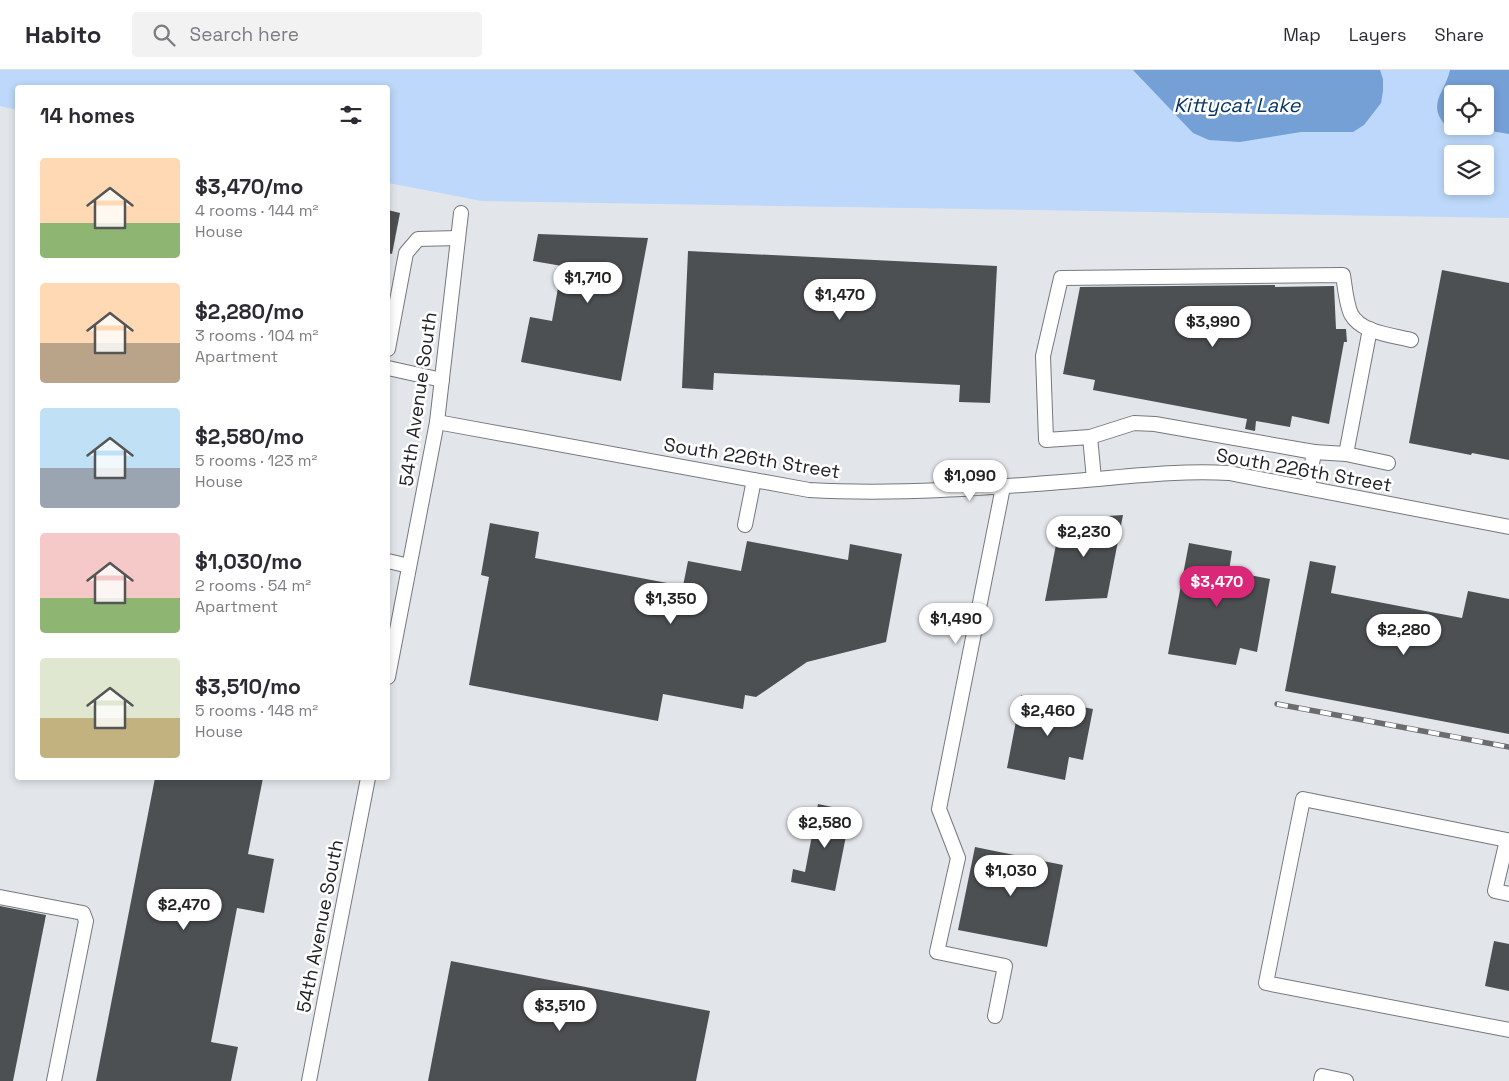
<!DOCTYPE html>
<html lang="en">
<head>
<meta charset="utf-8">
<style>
  :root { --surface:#fff; --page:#f2f2f3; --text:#2b2b33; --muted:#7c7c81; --line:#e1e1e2; --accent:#db2777 }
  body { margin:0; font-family:"Space Grotesk",sans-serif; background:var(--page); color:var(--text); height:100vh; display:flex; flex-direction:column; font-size:19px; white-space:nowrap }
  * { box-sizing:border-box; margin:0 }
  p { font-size:16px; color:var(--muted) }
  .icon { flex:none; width:28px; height:28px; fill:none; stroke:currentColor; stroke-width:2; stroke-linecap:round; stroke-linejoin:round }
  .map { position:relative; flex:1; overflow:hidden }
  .details { position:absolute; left:15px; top:15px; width:375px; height:695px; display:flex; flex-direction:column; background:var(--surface); border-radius:5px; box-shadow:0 2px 8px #0003 }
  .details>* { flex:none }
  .buttons { position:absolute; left:1444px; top:15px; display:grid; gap:10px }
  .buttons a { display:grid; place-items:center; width:50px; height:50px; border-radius:5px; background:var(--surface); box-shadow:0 2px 8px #0003; font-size:25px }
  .price { position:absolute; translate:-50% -42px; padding:0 11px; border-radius:18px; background:#fff; color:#222; font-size:16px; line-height:32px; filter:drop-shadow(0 1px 2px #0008) }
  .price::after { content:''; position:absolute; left:50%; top:30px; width:15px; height:11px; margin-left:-8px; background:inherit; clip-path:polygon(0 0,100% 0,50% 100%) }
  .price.selected { background:var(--accent); color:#fff }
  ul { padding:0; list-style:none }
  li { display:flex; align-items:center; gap:15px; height:125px; padding:0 25px }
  li span { display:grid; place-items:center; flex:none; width:140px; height:100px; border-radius:5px; color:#555 }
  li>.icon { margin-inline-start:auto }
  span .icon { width:60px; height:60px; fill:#fffc; stroke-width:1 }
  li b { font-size:21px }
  h2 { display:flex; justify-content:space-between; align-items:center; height:60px; padding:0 25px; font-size:21px }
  header { display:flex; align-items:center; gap:30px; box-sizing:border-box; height:70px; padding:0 25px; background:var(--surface); border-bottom:1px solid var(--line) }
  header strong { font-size:24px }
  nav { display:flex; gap:28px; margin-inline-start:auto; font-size:18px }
  .search { width:350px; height:45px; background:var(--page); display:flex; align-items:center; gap:12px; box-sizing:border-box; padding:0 18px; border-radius:5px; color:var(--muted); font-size:19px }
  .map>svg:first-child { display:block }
</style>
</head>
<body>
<header>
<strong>Habito</strong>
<div class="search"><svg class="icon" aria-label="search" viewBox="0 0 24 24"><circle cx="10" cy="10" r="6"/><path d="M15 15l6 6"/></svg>Search here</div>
<nav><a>Map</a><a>Layers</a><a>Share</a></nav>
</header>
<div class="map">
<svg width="1509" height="1011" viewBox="0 0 1509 1011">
  <rect width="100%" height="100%" fill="#e2e6ea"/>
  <!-- green -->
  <path fill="#bdd8fa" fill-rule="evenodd" d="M0,0H1509V148L482,131L388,113V18H18L17,40L0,36ZM1452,24H1485V56H1452ZM1452,84H1485V116H1452Z"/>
  <!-- water -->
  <g fill="#75a0d6" fill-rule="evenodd">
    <polygon points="1133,0 1380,0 1383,9 1383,21 1381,33 1364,55 1353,62 1301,62 1240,72 1209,70 1193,63"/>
    <path d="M1450,0H1509V64L1467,57L1448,58C1425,35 1445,23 1450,0ZM1452,24H1485V56H1452Z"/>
  </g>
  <!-- building -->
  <g fill="#4d5053">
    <polygon points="388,140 400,143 392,184 388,183"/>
    <polygon points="538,164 648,168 621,311 521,292 530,247 552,251 562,196 533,191"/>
    <polygon points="688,181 997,196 990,333 959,332 960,315 714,303 713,320 682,318"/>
    <polygon points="1442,200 1509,213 1509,390 1472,383 1471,385 1409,373"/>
    <polygon points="1275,215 1275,217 1334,216 1336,259 1346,259 1347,272 1344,272 1329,354 1292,346 1290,357 1256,351 1255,361 1245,359 1247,349 1093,320 1095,310 1063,304 1080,217"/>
    <polygon points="1123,445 1107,528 1045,531 1061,449"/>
    <polygon points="490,453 539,462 535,488 683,516 688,491 741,501 747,471 848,490 850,474 902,484 886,572 807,592 756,627 745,625 743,639 663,624 658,651 469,615 489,507 481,505"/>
    <polygon points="1189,473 1232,481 1229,501 1270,509 1257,582 1240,578 1236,595 1168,584"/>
    <polygon points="1310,491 1336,496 1331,523 1462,548 1468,521 1509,529 1509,664 1285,621"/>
    <polygon points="1021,625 1093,639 1083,690 1069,687 1065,710 1007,698"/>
    <polygon points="155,708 263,708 248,784 274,789 264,843 237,838 211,972 238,977 231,1011 96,1011"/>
    <polygon points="818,734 851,741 835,821 791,812 793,799 805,802"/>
    <polygon points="975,777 1063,795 1047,877 958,860"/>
    <polygon points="0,836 46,845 13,1011 0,1011"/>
    <polygon points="1494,871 1509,874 1509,921 1485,916"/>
    <polygon points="451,891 710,941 696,1011 428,1011"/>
  </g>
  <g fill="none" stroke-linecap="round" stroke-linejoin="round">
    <defs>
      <g id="minor">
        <polyline points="1370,259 1346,384 1388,393"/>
        <polyline points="388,279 406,183 418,169 458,168"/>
        <polyline points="388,298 442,310"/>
        <path d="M437,352L809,420C897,425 986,418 1074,411C1125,407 1177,400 1229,403L1509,457"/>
        <polyline points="1090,367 1134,353 1155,354 1314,382 1308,418"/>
        <polyline points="1314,382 1346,384"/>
        <path d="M1094,409L1090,367L1046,370L1043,286L1061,208L1343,205C1345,217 1346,233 1351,244C1361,263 1392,265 1411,270"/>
        <polyline points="745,455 754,410"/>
        <polyline points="388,491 409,496"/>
        <polyline points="388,607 437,352 461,143"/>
        <polyline points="1509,824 1495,821 1507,770 1303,729 1266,913 1509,960"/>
        <polyline points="0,827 83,843 86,851 54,1011"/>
        <polyline points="995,946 1005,896 937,882 958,788 939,739 1003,417"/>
        <polyline points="309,1011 368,708"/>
        <polyline points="1321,1011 1322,1006 1346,1011"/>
      </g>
    </defs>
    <!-- minor casing -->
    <use href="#minor" stroke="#75787c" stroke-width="16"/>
    <!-- minor -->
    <use href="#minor" stroke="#fff" stroke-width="14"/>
    <defs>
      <polyline id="rail" points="1277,634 1509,677"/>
    </defs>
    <!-- rail casing -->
    <use href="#rail" stroke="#6a6c6f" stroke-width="5.5"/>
    <!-- rail -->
    <use href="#rail" stroke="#fff" stroke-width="4" stroke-dasharray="11" stroke-linecap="butt"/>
  </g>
  <g text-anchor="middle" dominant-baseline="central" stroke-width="5" stroke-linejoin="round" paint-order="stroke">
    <!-- street labels -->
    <g font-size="19" fill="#212224" stroke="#fff">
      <text transform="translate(418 329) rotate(-82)">54th Avenue South</text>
      <text transform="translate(752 388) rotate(9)">South 226th Street</text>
      <text transform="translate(1304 400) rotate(10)">South 226th Street</text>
      <text transform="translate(320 856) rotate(-79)">54th Avenue South</text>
    </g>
    <!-- water labels -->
    <g font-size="20" font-style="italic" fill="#073465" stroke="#fff">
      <text x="1237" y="35">Kittycat Lake</text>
    </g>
  </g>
</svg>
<div class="buttons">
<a><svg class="icon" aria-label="locate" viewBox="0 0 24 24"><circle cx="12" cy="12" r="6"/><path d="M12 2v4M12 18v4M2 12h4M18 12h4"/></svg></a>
<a><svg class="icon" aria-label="layers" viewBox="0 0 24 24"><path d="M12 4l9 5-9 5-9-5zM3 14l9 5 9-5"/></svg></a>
</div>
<b class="price" style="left:588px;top:234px">$1,710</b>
<b class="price" style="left:840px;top:251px">$1,470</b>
<b class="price" style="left:1213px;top:278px">$3,990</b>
<b class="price" style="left:970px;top:432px">$1,090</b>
<b class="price" style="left:1084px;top:488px">$2,230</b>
<b class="price selected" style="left:1217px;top:538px">$3,470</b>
<b class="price" style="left:671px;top:555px">$1,350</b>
<b class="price" style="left:956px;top:575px">$1,490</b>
<b class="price" style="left:1404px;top:586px">$2,280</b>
<b class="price" style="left:1048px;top:667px">$2,460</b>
<b class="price" style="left:825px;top:779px">$2,580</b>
<b class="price" style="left:1011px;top:827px">$1,030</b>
<b class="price" style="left:184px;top:861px">$2,470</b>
<b class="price" style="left:560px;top:962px">$3,510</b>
<section class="details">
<h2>14 homes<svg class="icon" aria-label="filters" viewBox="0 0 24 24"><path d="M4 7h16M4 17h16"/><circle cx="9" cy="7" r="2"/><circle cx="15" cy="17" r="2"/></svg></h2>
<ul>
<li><span style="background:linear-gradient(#ffd9b3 65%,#8fb573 0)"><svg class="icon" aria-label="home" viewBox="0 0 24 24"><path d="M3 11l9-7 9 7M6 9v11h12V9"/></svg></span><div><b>$3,470/mo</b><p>4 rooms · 144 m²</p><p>House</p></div></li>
<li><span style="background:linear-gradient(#ffd9b3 60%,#b9a48a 0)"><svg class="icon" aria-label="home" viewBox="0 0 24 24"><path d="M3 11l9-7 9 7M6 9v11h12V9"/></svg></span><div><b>$2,280/mo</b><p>3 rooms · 104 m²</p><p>Apartment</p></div></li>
<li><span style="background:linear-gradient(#bfe0f5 60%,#9aa5b1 0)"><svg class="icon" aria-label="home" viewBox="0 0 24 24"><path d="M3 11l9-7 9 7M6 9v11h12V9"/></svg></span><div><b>$2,580/mo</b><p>5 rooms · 123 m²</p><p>House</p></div></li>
<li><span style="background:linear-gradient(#f6c9c9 65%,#8fb573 0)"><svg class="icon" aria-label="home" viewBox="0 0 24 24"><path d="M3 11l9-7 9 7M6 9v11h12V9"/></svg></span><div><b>$1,030/mo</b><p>2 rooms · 54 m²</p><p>Apartment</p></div></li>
<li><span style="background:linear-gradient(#dfe7d0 60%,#c2b280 0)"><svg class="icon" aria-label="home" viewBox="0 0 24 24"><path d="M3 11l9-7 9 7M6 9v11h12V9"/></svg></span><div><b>$3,510/mo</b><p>5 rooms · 148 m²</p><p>House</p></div></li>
</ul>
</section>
</div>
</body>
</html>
